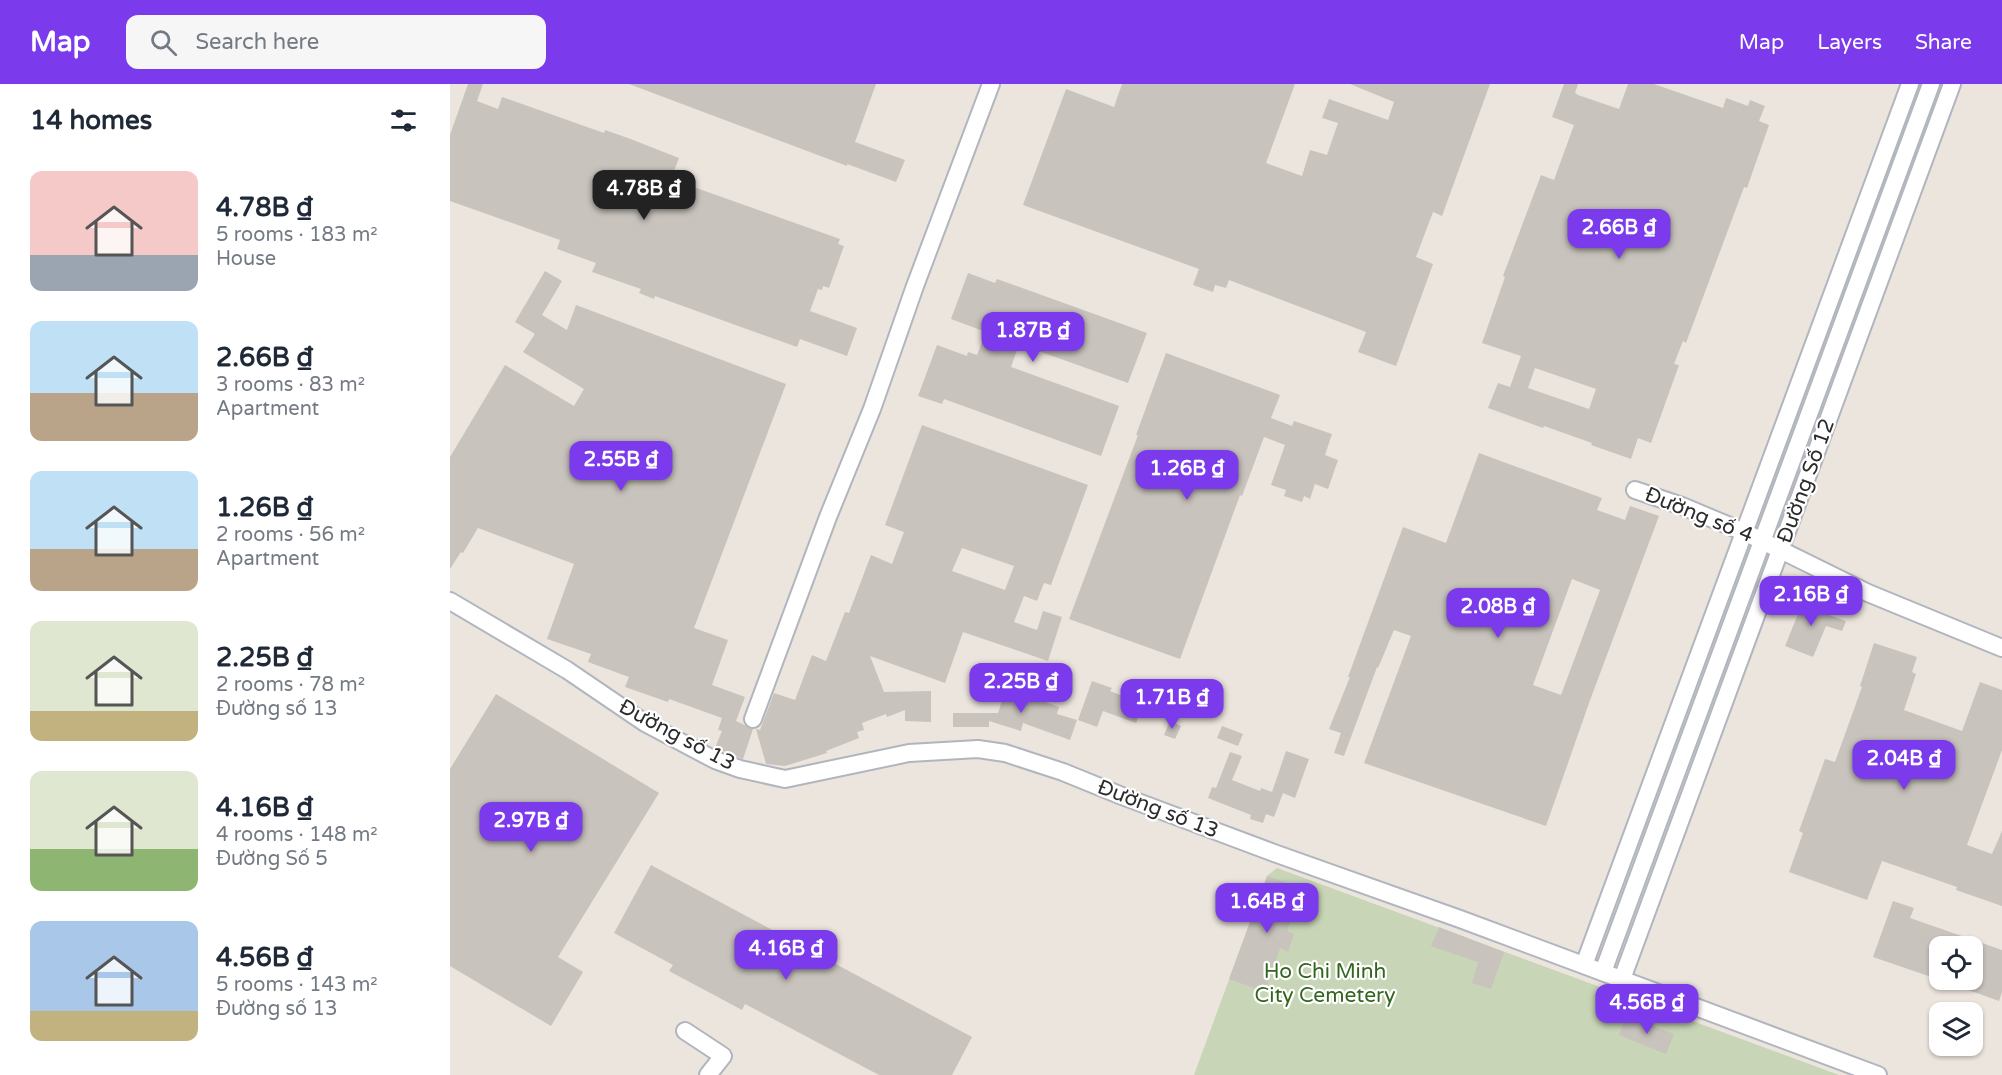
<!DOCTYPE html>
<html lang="en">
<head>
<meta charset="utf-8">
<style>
  :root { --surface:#fff; --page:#f6f6f7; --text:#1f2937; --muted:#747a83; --accent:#7c3aed }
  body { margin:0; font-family:"Varela Round",sans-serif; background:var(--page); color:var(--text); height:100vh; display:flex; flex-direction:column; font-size:22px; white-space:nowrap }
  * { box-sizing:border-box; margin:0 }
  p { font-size:20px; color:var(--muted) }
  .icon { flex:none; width:33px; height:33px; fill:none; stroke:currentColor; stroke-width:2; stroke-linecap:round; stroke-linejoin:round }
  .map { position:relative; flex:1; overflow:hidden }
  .panel { display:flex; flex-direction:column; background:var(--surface); width:450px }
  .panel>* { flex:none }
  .buttons { position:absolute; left:1479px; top:852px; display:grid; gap:12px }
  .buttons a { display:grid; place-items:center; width:54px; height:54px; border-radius:12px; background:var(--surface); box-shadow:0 2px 4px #0004; font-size:30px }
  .price { position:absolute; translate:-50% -51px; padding:0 14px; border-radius:12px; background:var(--accent); color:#fff; font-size:20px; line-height:39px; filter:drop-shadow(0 2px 3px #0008) }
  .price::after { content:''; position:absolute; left:50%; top:36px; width:18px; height:14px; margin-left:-9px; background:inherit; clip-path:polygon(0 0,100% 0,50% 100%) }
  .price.selected { background:#222; color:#fff }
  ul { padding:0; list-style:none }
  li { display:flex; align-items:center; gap:18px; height:150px; padding:0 30px }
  li span { display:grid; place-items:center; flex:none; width:168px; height:120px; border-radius:12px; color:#555 }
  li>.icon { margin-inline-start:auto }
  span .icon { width:72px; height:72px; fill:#fffc; stroke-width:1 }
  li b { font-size:26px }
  h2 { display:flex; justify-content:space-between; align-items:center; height:72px; padding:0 30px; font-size:26px }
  header { display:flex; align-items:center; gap:36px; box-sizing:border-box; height:84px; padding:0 30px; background:var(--accent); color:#fff }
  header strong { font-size:28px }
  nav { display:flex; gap:33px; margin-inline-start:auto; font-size:21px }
  .search { width:420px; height:54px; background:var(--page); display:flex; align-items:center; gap:15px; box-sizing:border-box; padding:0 21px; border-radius:12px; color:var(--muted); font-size:22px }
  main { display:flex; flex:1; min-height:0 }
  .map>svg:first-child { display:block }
</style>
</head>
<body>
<header>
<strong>Map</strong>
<div class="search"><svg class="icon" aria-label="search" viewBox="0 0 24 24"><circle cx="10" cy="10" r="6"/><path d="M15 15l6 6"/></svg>Search here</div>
<nav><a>Map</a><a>Layers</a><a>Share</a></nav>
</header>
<main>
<section class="panel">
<h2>14 homes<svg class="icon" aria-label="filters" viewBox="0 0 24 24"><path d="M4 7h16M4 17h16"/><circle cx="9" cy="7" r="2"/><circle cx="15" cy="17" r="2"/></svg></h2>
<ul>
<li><span style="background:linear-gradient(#f6c9c9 70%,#9aa5b1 0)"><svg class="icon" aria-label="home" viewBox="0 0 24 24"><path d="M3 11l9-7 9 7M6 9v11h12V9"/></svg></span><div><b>4.78B ₫</b><p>5 rooms · 183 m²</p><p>House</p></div></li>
<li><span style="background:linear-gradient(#bfe0f5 60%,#b9a48a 0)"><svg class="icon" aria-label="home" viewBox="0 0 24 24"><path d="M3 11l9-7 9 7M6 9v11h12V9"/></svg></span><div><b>2.66B ₫</b><p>3 rooms · 83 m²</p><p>Apartment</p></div></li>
<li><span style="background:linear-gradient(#bfe0f5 65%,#b9a48a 0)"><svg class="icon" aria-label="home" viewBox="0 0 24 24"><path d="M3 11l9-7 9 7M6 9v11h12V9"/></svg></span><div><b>1.26B ₫</b><p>2 rooms · 56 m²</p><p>Apartment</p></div></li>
<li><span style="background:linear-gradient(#dfe7d0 75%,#c2b280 0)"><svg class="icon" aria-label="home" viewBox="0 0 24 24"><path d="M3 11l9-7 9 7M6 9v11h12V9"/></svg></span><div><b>2.25B ₫</b><p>2 rooms · 78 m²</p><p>Đường số 13</p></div></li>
<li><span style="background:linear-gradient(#dfe7d0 65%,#8fb573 0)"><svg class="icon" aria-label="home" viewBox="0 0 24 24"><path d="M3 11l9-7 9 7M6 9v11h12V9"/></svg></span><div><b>4.16B ₫</b><p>4 rooms · 148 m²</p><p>Đường Số 5</p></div></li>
<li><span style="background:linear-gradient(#a9c7e8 75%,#c2b280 0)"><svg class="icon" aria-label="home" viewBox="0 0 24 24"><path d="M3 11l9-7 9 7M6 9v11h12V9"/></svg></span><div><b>4.56B ₫</b><p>5 rooms · 143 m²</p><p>Đường số 13</p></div></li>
</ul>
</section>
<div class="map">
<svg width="1552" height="991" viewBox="0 0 1552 991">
  <rect width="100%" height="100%" fill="#ece5de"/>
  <!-- cemetery -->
  <polygon fill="#c8d5b6" points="827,784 1389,991 744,991 817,792"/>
  <!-- building -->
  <g fill="#c8c3bc" fill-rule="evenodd">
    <polygon points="18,0 33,0 27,17 48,25 52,13 154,49 155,46 178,54 229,74 221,95 390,155 388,160 394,162 379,204 373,202 372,206 368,205 360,227 407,244 397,272 350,255 347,263 205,212 204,215 189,209 191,205 142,188 146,179 107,165 110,156 0,117 0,51"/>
    <polygon points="179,0 426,0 405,58 455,76 446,98 397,80 397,82"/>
    <polygon points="672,0 845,0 816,79 852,92 860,66 877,71 888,39 872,34 879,15 938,36 944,18 900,0 1040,0 992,132 983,128 966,173 983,180 946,282 908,268 916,248 779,196 776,204 765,201 763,208 743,201 749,185 573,121 616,5 664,23"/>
    <path d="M1114,0H1128L1125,9L1128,11L1169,25L1178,0H1204L1273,24L1276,14L1298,22L1300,16L1315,22L1309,37L1319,41L1297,104L1294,103L1236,259L1233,257L1224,280L1229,281L1201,359L1188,354L1181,375L1141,361L1142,359L1094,342L1093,344L1038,324L1048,299L1060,303L1071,272L1032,259L1055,193L1053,192L1091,91L1104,96L1124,41L1102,33ZM1085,284L1146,305L1139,325L1078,304Z"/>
    <polygon points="95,187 112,197 92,231 117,246 126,221 336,300 244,544 278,556 262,601 295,613 286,637 303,645 293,675 265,664 272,647 268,646 272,634 219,615 218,618 175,603 179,593 138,578 141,570 97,555 124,480 28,444 13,469 11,468 0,485 0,373 55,281 124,322 134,305 73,268 85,250 65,238"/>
    <polygon points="518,189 545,199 547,195 697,249 678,299 569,260 561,283 669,322 651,372 494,315 492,320 468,312 487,261 517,272 518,268 527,271 536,248 501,235"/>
    <polygon points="716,269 830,311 821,334 842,342 844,337 882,350 875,371 888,376 878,405 865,400 860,415 854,412 852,418 834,412 836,406 821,401 835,361 814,353 792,412 790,411 730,575 619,535 688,351 686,351"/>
    <path d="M472,341L638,401L601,501L594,499L587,517L574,512L564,538L587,546L593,527L612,533L598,577L513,548L495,599L420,572L434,608L481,607V638L455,637V626L437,633L436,630L412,639L414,646L407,648L409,654L376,667L377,669L335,682L316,680L306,645L310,646L324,609L345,616L362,571L376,577L395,528L399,529L421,471L442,480L454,448L435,441ZM512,464L564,482L555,506L502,487Z"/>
    <path d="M1029,369L1152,414L1147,426L1175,436L1180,422L1209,432L1139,619L1096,742L914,679L961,552L944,546L928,584L927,583L894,672L884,669L891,649L879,645L900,593H898L953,443L996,459ZM1122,495L1150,506L1111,611L1083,601Z"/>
    <polygon points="1355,513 1379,523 1376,530 1396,537 1392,547 1376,542 1363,573 1335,562"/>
    <polygon points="1424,559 1467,573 1462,588 1466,590 1454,626 1512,647 1530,598 1552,606 1552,666 1517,761 1542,770 1552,747 1552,822 1506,806 1507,803 1432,777 1417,816 1339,788 1353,749 1349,747 1375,675 1385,678 1412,603 1410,602"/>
    <polygon points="642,597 662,604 660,607 693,620 686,639 653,627 647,643 628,636"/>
    <polygon points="558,598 584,607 582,613 609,623 607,630 627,636 620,656 573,639 571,647 539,637 539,643 503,643 503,629 548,629"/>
    <polygon points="46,610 209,709 108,873 133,888 101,942 0,882 0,685"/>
    <polygon points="720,637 731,642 725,655 714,651"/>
    <polygon points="772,642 793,650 788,662 767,654"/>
    <polygon points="836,667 859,675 845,714 833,709 824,733 816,730 813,739 800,735 801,731 758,714 762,703 766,704 780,668 792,672 782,696 810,707 811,704 822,708"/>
    <polygon points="201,781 522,953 502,991 429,991 295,920 292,926 219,887 223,881 164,849"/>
    <polygon points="817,792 853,805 837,847 844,850 838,868 830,864 815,908 779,895"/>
    <polygon points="1443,817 1464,824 1460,834 1552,866 1552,908 1549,917 1493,897 1493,896 1522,896 1522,862 1490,862 1490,896 1423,873"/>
    <polygon points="989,843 1054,868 1041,905 1022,899 1028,878 981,862"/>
    <polygon points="1176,932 1224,950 1216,970 1169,951"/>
  </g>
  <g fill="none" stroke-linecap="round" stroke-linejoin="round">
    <defs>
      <g id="minor">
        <polyline points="1185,406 1232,422 1294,448 1418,509 1552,564"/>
        <polyline points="0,517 117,586 195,639 265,676 290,685 335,695 459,669 528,665 555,669 613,688 672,712 824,769 1010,835 1428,991"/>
        <polyline points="303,635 378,433 422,325 465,202 541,0"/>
        <polyline points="1134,881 1460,0"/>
        <polyline points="1153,888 1481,0"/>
        <polyline points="1172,895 1502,0"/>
        <polyline points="235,947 273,972 258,991"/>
      </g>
    </defs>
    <!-- minor casing -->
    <use href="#minor" stroke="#b1b5be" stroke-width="20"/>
    <!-- minor -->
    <use href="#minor" stroke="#fff" stroke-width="16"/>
  </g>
  <g text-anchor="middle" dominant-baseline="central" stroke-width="4.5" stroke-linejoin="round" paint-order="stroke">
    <!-- street labels -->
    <g font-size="21" fill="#2b2b2b" stroke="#fff">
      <text transform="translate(1356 397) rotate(-70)">Đường Số 12</text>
      <text transform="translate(1249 431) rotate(22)">Đường số 4</text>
      <text transform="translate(227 651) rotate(28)">Đường số 13</text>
      <text transform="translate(708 725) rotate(21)">Đường số 13</text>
    </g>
    <!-- park labels -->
    <g font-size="21" fill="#33651e" stroke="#fff">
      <text x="875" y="887">Ho Chi Minh<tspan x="875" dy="24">City Cemetery</tspan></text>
    </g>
  </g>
</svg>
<div class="buttons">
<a><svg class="icon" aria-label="locate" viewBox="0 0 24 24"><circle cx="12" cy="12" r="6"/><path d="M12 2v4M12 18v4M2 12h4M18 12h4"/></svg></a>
<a><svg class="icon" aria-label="layers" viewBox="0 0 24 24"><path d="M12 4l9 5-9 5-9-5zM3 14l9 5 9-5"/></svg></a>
</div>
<b class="price selected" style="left:194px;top:137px">4.78B ₫</b>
<b class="price" style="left:1169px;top:176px">2.66B ₫</b>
<b class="price" style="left:583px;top:279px">1.87B ₫</b>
<b class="price" style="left:171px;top:408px">2.55B ₫</b>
<b class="price" style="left:737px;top:417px">1.26B ₫</b>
<b class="price" style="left:1361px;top:543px">2.16B ₫</b>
<b class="price" style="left:1048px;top:555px">2.08B ₫</b>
<b class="price" style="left:571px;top:630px">2.25B ₫</b>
<b class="price" style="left:722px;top:646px">1.71B ₫</b>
<b class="price" style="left:1454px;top:707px">2.04B ₫</b>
<b class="price" style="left:81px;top:769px">2.97B ₫</b>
<b class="price" style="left:817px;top:850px">1.64B ₫</b>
<b class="price" style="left:336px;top:897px">4.16B ₫</b>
<b class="price" style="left:1197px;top:951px">4.56B ₫</b>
</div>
</main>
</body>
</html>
